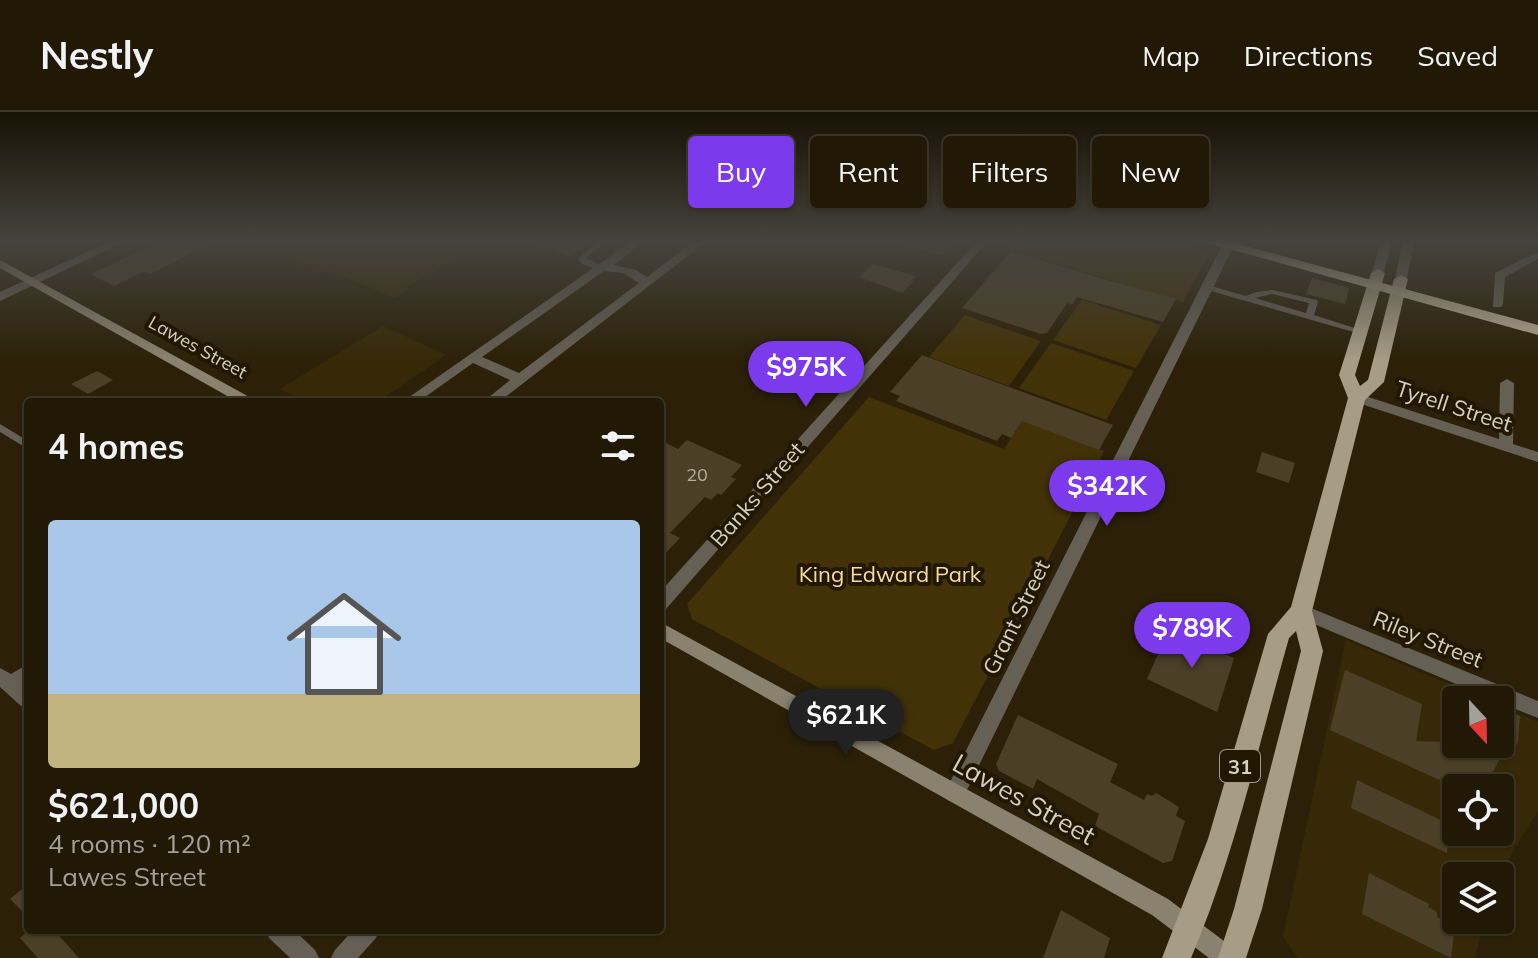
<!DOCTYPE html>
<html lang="en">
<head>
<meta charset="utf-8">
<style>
  :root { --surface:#211906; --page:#2d2614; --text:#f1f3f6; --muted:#a2a09b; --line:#3e3828; --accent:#7c3aed }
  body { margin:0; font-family:Mulish,sans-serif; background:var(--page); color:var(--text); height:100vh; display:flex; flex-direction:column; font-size:30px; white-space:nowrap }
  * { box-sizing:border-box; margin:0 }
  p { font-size:26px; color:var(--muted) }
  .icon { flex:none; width:44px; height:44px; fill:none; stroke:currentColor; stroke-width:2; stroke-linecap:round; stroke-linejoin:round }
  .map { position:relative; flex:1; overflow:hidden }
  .panel { position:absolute; left:24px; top:286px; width:640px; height:536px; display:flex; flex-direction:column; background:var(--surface); border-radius:8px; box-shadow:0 2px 6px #0004,0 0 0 2px var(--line) }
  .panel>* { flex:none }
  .hud { position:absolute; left:688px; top:24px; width:730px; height:72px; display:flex; gap:16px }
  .needle { width:52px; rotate:158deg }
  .fabs { position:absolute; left:1442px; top:574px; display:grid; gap:16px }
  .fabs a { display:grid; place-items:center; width:72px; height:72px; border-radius:8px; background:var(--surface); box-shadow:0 2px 6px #0004,0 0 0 2px var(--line); font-size:40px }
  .price { position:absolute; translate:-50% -68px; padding:0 18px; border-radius:28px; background:var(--accent); color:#fff; font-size:26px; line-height:52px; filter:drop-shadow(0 2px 4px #0008) }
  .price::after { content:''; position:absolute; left:50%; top:48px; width:24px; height:18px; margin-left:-12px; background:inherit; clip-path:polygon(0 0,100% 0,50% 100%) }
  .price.on { background:#222; color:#fff }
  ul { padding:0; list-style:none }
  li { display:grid; align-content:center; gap:16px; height:424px; padding:0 24px }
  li+li { border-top:2px solid var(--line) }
  li span { display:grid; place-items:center; height:248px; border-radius:8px; color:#555 }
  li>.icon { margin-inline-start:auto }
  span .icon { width:144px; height:144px; fill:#fffc; stroke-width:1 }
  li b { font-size:34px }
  h2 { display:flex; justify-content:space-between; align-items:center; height:96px; padding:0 24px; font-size:34px }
  .pill { padding:0 28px; border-radius:8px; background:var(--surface); box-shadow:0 2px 6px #0004,0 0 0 2px var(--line); font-size:28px; line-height:72px }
  .pill.on { background:var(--accent); color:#fff }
  header { display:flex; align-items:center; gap:48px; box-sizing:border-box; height:112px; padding:0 40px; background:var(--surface); border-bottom:2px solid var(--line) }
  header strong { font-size:38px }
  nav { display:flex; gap:44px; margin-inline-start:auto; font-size:28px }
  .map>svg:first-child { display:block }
</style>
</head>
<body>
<header>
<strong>Nestly</strong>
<nav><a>Map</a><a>Directions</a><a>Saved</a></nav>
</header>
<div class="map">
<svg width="1538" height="846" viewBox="0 0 1538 846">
  <rect width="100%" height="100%" fill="#2c2108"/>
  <!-- built -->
  <g fill="#372908" fill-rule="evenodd">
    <polygon points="263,129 481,129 466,139 469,141 406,175 408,178 394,186 329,159 323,162 255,133"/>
    <polygon points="383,214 446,243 377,290 306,290 280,277"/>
    <path d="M1346,528L1486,588H1456V632H1500V594L1538,610V699L1516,733L1500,767V764H1456V808H1484L1475,846H1298L1283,825ZM1456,676H1500V720H1456Z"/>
  </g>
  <!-- green -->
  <g fill="#433208">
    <polygon points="1014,129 1178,129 1211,138 1183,190 1007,137"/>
    <polygon points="1082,188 1161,213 1136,256 1053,228"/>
    <polygon points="965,203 1041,229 1009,274 929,245"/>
    <polygon points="1051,231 1134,259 1106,308 1019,276"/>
    <polygon points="869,285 1004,337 1023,308 1104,339 953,631 934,638 692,507 687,492"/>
  </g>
  <!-- building -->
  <g fill="#4b4027">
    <polygon points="164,129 216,129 150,162 144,159 114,174 90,162"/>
    <polygon points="532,129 591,129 569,145"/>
    <polygon points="907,129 958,129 943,144 906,133"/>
    <polygon points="1011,139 1104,167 1176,187 1163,210 1077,185 1072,193 1067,191 1047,221 1041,222 962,196"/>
    <polygon points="873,152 915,164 911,168 914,169 902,181 859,165"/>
    <polygon points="1312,166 1349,176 1345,192 1306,182"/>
    <polygon points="922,243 1113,313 1099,338 1022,309 1011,326 1002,322 997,329 896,289 900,284 890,280"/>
    <polygon points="97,259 113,268 88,282 71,272"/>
    <polygon points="660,328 678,337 687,328 742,353 731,365 736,367 721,383 718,381 711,388 705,385 670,421 680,426 660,447"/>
    <polygon points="1262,340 1295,351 1289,371 1256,360"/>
    <polygon points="1169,517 1234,546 1217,600 1147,567"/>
    <polygon points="1345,558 1422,592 1416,629 1500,632 1500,596 1520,604 1518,630 1512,641 1505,637 1484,676 1457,676 1330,618"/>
    <polygon points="1018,603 1118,652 1110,670 1144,688 1147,682 1152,684 1156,681 1179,695 1176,704 1185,709 1172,749 1163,751 1095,714 1099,702 1037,667 1033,677 999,659 996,652"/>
    <polygon points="1357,668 1449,712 1447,741 1351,696"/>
    <polygon points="1369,761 1429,792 1428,795 1437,800 1437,805 1455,814 1451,846 1362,802"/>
    <polygon points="28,772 28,805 10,787"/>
    <polygon points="1061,798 1110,826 1104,846 1043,846"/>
    <polygon points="29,818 54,818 79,846 38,846 20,826"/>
  </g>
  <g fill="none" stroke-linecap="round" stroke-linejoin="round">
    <!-- service -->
    <g fill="#655f54" fill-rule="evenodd">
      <polygon points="599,129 608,129 586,146 602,154 603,156 599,158 582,152 578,146"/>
      <path d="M1204,173H1207L1246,184L1256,180L1272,178L1317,188L1318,190L1314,203L1364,219L1363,221H1357L1204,177ZM1272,182L1309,191L1306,201L1255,186Z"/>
      <polygon points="0,312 28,329 28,337 0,320"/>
    </g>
    <!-- minor -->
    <g fill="#655f54" fill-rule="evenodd">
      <polygon points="111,129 126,129 0,189 0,180"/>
      <path d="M632,129H645L614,153L636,158L647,165L694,129H707L499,290H483L510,268L473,251L418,290H402ZM604,159L623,161L639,171L519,261L482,245Z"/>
      <polygon points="977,129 988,129 666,497 660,499 660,480"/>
      <polygon points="1381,129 1392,129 1384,161 1378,164 1372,161"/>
      <polygon points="1403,129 1414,129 1407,167 1401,171 1395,167"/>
      <polygon points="1227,132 1233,135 962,688 955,691 948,688 945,681 948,674 1221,135"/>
      <polygon points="1538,140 1538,147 1505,165 1503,192 1501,195 1493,195 1495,161"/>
      <polygon points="1507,267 1514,271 1513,332 1538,340 1538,350 1352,289 1350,286 1352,283 1362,283 1499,327 1500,271"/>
      <polygon points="1301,492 1538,589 1538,606 1500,591 1500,588 1494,588 1295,504 1292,499 1295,494"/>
      <polygon points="28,552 28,570 24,573 28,577 28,596 21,594 0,575 0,556 11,562"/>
      <polygon points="266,818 294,818 315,838 319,846 290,846 269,826"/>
      <polygon points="353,818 379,818 376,826 358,846 331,846 335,838"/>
    </g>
    <!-- secondary -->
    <g fill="#8a826f" fill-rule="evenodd">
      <polygon points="0,148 253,287 255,290 238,290 0,156"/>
      <polygon points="660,510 1168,787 1236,838 1240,846 1209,846 1152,803 660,526"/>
    </g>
    <!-- primary -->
    <path fill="#a79c85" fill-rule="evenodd" d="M1378,157L1385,161L1355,263L1360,274L1368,268L1394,167L1401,163L1408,167L1384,270L1365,288L1312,499L1323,539L1262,797L1246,846H1218L1234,797L1301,539L1296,519L1289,526C1258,634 1235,743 1191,846H1162L1208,727L1268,522L1291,495L1348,286L1339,263L1371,161Z"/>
    <!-- trunk -->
    <polygon fill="#b4a88e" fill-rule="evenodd" points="1201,129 1227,129 1538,213 1538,223"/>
  </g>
  <!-- sky -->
  <linearGradient id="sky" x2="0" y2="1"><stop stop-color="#181204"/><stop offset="0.52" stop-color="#45433d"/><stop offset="1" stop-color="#45433d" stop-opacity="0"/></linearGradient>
  <rect width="1538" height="248" fill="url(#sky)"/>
  <g text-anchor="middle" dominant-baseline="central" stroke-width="8" stroke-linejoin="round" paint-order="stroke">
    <!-- far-street labels -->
    <g font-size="18" fill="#d7d0c2" stroke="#221801">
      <text transform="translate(198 235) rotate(29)">Lawes Street</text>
    </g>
    <!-- number labels -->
    <g font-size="18" fill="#b4ac9b">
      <text x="697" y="362">20</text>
    </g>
    <!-- shield labels -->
    <rect fill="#221801" stroke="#a19988" stroke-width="2" x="1220" y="638" width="40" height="32" rx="6"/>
    <g font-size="20" font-weight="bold" fill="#d7d0c2">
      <text x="1240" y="654">31</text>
    </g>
    <!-- street labels -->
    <g font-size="22" fill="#d7d0c2" stroke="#221801">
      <text transform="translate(1454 294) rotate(18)">Tyrell Street</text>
      <text transform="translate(757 382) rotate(-49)">Banks Street</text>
      <text transform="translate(1016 505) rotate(-64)">Grant Street</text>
      <text transform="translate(1428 527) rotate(22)">Riley Street</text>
    </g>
    <!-- park labels -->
    <g font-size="22" fill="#fbdc9c" stroke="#221801">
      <text x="890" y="462">King Edward Park</text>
    </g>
    <!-- near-street labels -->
    <g font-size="26" fill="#d7d0c2" stroke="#221801">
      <text transform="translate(1024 687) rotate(29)">Lawes Street</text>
    </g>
  </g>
</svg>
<div class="fabs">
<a><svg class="needle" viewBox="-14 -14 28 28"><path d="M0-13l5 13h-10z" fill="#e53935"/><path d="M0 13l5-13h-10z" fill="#a2a09b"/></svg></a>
<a><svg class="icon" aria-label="locate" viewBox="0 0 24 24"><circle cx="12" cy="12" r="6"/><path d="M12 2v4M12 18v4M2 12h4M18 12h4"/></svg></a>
<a><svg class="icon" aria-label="layers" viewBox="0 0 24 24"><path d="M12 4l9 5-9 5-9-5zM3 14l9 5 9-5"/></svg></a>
</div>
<b class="price" style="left:806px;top:297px">$975K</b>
<b class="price" style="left:1107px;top:416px">$342K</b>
<b class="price" style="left:1192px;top:558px">$789K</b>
<b class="price on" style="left:846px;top:645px">$621K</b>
<div class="hud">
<a class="pill on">Buy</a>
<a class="pill">Rent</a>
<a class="pill">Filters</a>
<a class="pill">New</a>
</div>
<section class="panel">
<h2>4 homes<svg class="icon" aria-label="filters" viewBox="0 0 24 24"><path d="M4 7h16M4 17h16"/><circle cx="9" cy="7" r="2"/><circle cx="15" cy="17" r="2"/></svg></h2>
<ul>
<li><span style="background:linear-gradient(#a9c7e8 70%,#c2b280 0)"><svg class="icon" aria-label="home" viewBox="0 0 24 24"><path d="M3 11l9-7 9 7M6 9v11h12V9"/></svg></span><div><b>$621,000</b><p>4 rooms · 120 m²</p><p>Lawes Street</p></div></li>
</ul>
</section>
</div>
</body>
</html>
